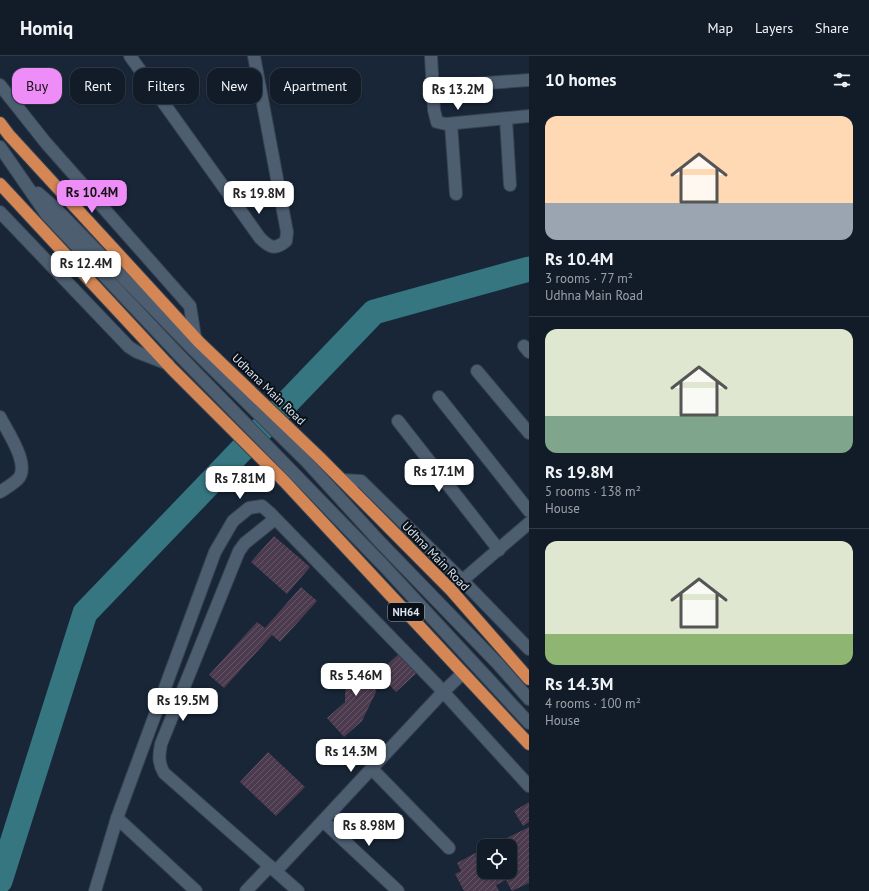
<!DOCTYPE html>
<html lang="en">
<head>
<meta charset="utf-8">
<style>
  :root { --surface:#121c29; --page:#1f2935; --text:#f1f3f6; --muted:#9ca1a8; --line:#313a46; --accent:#ee8cf8 }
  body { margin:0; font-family:"PT Sans",sans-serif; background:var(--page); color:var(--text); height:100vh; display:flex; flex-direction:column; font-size:15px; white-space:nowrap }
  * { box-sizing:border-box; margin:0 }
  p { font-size:13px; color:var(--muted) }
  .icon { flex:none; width:22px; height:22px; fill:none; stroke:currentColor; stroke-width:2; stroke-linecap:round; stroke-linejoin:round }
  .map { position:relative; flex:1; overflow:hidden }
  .details { display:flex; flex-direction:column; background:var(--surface); width:340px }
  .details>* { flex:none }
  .top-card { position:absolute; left:12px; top:12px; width:380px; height:36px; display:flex; gap:8px }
  .buttons { position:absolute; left:477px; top:783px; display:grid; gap:8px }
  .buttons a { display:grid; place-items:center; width:40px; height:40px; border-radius:8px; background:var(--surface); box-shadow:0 1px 3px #0004,0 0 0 1px var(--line); font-size:20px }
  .price { position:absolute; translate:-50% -34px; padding:0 9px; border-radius:8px; background:#fff; color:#222; font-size:13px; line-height:26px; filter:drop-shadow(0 1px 2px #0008) }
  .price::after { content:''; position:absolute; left:50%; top:24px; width:12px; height:9px; margin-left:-6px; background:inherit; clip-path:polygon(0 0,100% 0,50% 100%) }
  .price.on { background:var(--accent); color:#111 }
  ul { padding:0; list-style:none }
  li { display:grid; align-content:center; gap:8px; height:212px; padding:0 16px }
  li+li { border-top:1px solid var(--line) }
  li span { display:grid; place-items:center; height:124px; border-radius:12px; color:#555 }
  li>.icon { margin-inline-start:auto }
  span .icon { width:72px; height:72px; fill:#fffc; stroke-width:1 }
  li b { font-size:17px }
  h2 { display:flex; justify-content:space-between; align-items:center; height:48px; padding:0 16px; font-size:17px }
  .tag { padding:0 14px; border-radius:12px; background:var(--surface); box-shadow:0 1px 3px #0004,0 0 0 1px var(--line); font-size:14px; line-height:36px }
  .tag.on { background:var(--accent); color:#111 }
  header { display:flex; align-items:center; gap:24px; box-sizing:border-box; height:56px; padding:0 20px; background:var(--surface); border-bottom:1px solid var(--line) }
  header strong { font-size:19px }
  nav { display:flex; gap:22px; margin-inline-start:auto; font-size:14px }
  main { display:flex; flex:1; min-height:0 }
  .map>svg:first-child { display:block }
</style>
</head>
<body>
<header>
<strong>Homiq</strong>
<nav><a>Map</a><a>Layers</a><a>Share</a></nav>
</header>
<main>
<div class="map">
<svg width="529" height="835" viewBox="0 0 529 835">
  <defs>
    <pattern id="building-hatch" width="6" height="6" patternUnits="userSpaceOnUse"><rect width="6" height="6" fill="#4c3b4e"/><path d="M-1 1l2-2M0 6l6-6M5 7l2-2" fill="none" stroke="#655768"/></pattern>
  </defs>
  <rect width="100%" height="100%" fill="#182637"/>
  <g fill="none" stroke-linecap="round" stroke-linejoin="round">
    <!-- river -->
    <polyline stroke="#357681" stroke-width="25" points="0,825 85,557 374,256 529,213"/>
  </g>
  <!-- building -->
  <g fill="url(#building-hatch)">
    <polygon points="274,480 310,511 287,538 251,506"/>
    <polygon points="301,531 317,545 280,586 272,579 224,632 209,619 257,566 265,572"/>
    <polygon points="401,596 419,615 396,636 378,617"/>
    <polygon points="346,607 377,608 376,636 362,665 344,681 327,662 345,646"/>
    <polygon points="268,696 305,731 276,760 240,726"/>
    <polygon points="529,746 529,766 523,770 514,755"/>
    <polygon points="529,771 529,827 512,835 506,824 496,829 499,835 464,835 455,818 461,815 457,807 479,795 484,804 484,816 510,816 510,790 491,790"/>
  </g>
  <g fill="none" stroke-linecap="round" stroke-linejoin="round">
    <defs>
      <g id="minor">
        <path d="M130,0L260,182C270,192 275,194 286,185L287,176L254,0"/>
        <polyline points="431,0 434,54 437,66 446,68 529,60"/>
        <polyline points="0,29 46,87 190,250 195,281"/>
        <polyline points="433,31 529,24"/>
        <polyline points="506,63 510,129"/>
        <polyline points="451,68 456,138"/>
        <polyline points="0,91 47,159 180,300 384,510 529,667"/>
        <polyline points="38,137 55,152 191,291 307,406 379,485 499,609 529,643"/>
        <polyline points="0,156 129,291 137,296 168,308"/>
        <polyline points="524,290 529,296"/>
        <polyline points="477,315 529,377"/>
        <polyline points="439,341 529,455"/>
        <path d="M0,361C7,375 31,409 18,423C13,428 6,432 0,436"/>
        <polyline points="398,365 499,494"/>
        <polyline points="342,424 361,425 463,525 529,593"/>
        <path d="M275,463L245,487L239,495L161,688C159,699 158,707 164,717L298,835"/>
        <polyline points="457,529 529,467"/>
        <polyline points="372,713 449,792"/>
        <polyline points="117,762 196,835"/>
        <polyline points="323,765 398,835"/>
        <polyline points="276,815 443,636 463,617"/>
        <polyline points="95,835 117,762 215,496 233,465 249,452 262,450 270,457 437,629 529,730"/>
        <polyline points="246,835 270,810"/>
      </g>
      <g id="highway">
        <polyline points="0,67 9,79 199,286 319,401 451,534 529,623"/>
        <polyline points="0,128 172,313 284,425 529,688"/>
      </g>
    </defs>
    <!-- minor casing -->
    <use href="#minor" stroke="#374250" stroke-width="14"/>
    <!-- highway casing -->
    <use href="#highway" stroke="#374250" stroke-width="14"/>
    <!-- minor -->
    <use href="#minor" stroke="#4d5e71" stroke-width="12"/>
    <!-- highway -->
    <use href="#highway" stroke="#d48654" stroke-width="12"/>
  </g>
  <g text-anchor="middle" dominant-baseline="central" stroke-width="4" stroke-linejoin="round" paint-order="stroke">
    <!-- shield labels -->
    <rect fill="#090f16" stroke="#9ba3ae" stroke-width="1" x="388" y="547" width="36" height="18" rx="3"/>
    <g font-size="11" font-weight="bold" fill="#dae3ef">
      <text x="406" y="556">NH64</text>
    </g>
    <!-- street labels -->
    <g font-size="12" fill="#dae3ef" stroke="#090f16">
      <text transform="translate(269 333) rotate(44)">Udhana Main Road</text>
      <text transform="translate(436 500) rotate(46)">Udhna Main Road</text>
    </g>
  </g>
</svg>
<div class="buttons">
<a><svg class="icon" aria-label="locate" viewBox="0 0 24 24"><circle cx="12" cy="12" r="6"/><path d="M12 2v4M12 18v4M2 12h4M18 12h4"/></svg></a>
</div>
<b class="price" style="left:458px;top:55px">Rs 13.2M</b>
<b class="price on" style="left:92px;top:158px">Rs 10.4M</b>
<b class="price" style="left:259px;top:159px">Rs 19.8M</b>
<b class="price" style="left:86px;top:229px">Rs 12.4M</b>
<b class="price" style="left:439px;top:437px">Rs 17.1M</b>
<b class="price" style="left:240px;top:444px">Rs 7.81M</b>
<b class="price" style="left:356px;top:641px">Rs 5.46M</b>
<b class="price" style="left:183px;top:666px">Rs 19.5M</b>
<b class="price" style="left:351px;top:717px">Rs 14.3M</b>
<b class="price" style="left:369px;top:791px">Rs 8.98M</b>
<div class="top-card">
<a class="tag on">Buy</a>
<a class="tag">Rent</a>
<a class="tag">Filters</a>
<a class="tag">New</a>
<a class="tag">Apartment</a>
</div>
</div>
<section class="details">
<h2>10 homes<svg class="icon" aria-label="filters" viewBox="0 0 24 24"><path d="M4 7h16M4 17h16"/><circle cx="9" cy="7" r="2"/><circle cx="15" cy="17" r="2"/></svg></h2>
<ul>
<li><span style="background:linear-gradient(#ffd9b3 70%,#9aa5b1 0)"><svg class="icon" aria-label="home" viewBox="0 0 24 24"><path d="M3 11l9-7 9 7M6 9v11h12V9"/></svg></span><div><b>Rs 10.4M</b><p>3 rooms · 77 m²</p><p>Udhna Main Road</p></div></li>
<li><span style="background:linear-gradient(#dfe7d0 70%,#7fa58c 0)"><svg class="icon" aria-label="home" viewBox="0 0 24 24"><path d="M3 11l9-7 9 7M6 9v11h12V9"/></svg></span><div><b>Rs 19.8M</b><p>5 rooms · 138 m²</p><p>House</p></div></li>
<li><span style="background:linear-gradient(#dfe7d0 75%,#8fb573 0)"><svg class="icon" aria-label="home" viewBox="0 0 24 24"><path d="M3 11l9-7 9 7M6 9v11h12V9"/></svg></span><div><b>Rs 14.3M</b><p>4 rooms · 100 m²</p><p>House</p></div></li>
</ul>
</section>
</main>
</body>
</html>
